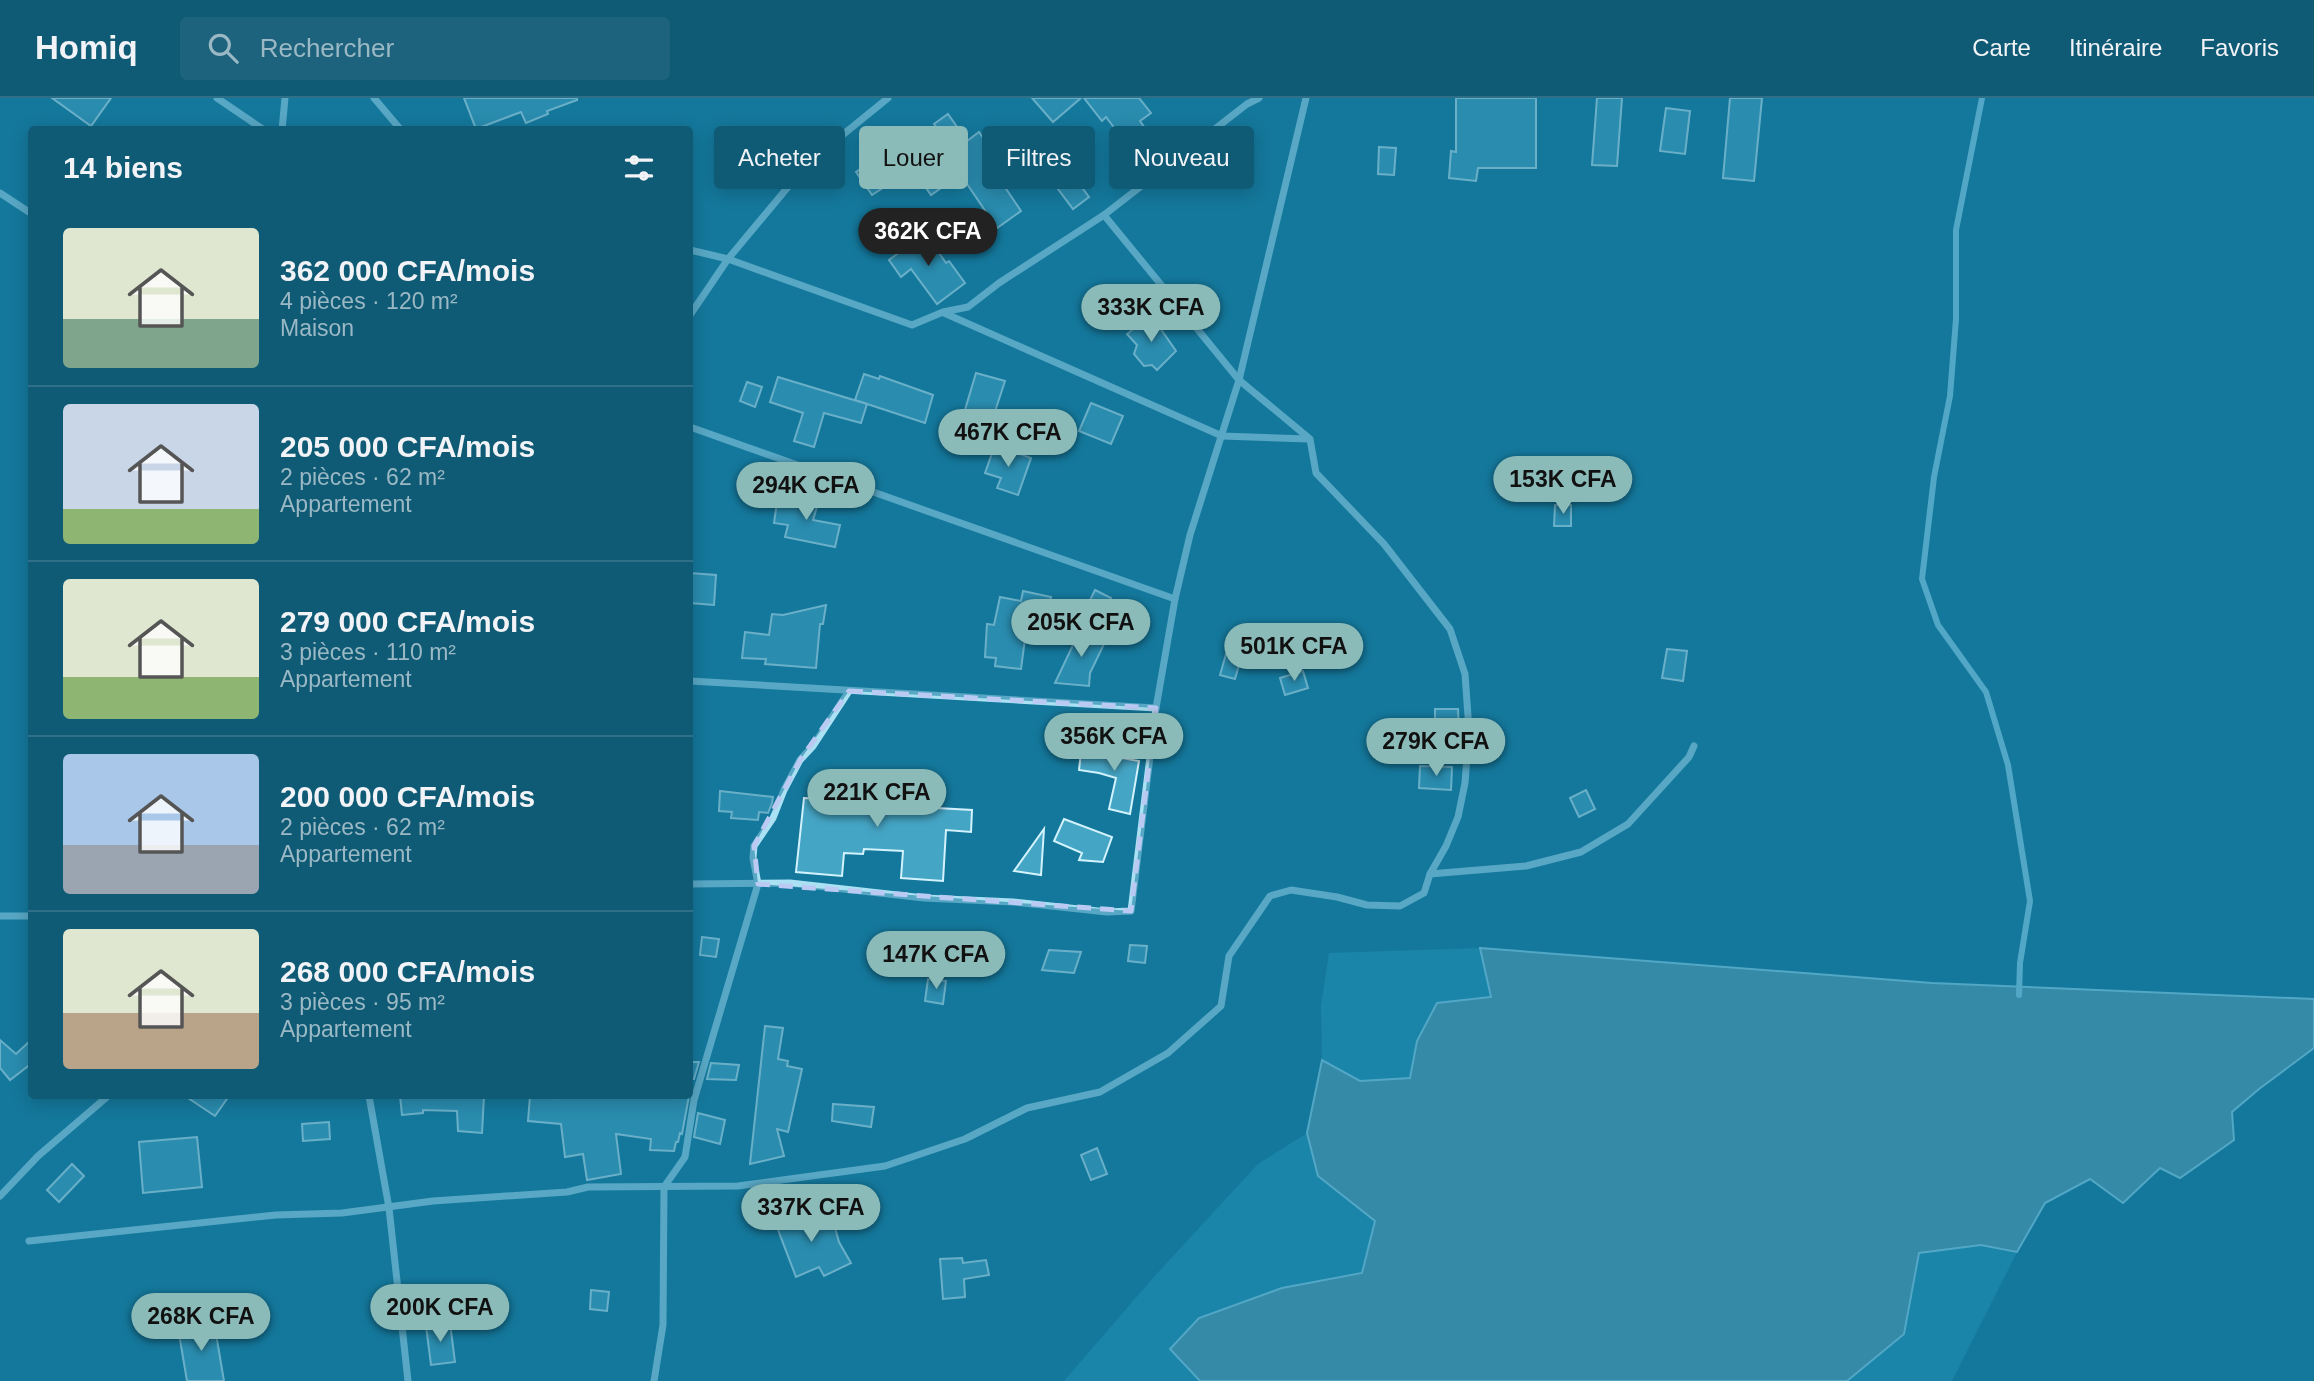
<!DOCTYPE html>
<html lang="fr">
<head>
<meta charset="utf-8">
<style>
  :root { --surface:#0f5a75; --page:#1d637d; --text:#f1f3f6; --muted:#9bb9c5; --line:#2f6f87; --accent:#8bbbb9 }
  body { margin:0; font-family:Helvetica,sans-serif; background:var(--page); color:var(--text); height:100vh; display:flex; flex-direction:column; font-size:26px; white-space:nowrap }
  * { box-sizing:border-box; margin:0 }
  p { font-size:23px; color:var(--muted) }
  .icon { flex:none; width:38px; height:38px; fill:none; stroke:currentColor; stroke-width:2; stroke-linecap:round; stroke-linejoin:round }
  .map { position:relative; flex:1; overflow:hidden }
  .details { position:absolute; left:28px; top:28px; width:665px; height:973px; display:flex; flex-direction:column; background:var(--surface); border-radius:7px; box-shadow:0 4px 18px #0003 }
  .details>* { flex:none }
  .guide { position:absolute; left:714px; top:28px; width:665px; height:63px; display:flex; gap:14px }
  .price { position:absolute; translate:-50% -60px; padding:0 16px; border-radius:24px; background:var(--accent); color:#111; font-size:23px; line-height:46px; filter:drop-shadow(0 2px 4px #0008) }
  .price::after { content:''; position:absolute; left:50%; top:42px; width:21px; height:16px; margin-left:-10px; background:inherit; clip-path:polygon(0 0,100% 0,50% 100%) }
  .price.current { background:#222; color:#fff }
  ul { padding:0; list-style:none }
  li { display:flex; align-items:center; gap:21px; height:175px; padding:0 35px }
  li+li { border-top:2px solid var(--line) }
  li span { display:grid; place-items:center; flex:none; width:196px; height:140px; border-radius:7px; color:#555 }
  li>.icon { margin-inline-start:auto }
  span .icon { width:84px; height:84px; fill:#fffc; stroke-width:1 }
  li b { font-size:30px }
  h2 { display:flex; justify-content:space-between; align-items:center; height:84px; padding:0 35px; font-size:30px }
  .pill { padding:0 24px; border-radius:7px; background:var(--surface); box-shadow:0 4px 18px #0003; font-size:24px; line-height:63px }
  .pill.current { background:var(--accent); color:#111 }
  header { display:flex; align-items:center; gap:42px; box-sizing:border-box; height:98px; padding:0 35px; background:var(--surface); border-bottom:2px solid var(--line) }
  header strong { font-size:33px }
  nav { display:flex; gap:38px; margin-inline-start:auto; font-size:24px }
  .search { width:490px; height:63px; background:var(--page); display:flex; align-items:center; gap:18px; box-sizing:border-box; padding:0 24px; border-radius:7px; color:var(--muted); font-size:26px }
  .map>svg:first-child { display:block }
</style>
</head>
<body>
<header>
<strong>Homiq</strong>
<div class="search"><svg class="icon" aria-label="search" viewBox="0 0 24 24"><circle cx="10" cy="10" r="6"/><path d="M15 15l6 6"/></svg>Rechercher</div>
<nav><a>Carte</a><a>Itinéraire</a><a>Favoris</a></nav>
</header>
<div class="map">
<svg width="2314" height="1283" viewBox="0 0 2314 1283">
  <rect width="100%" height="100%" fill="#14789c"/>
  <!-- green -->
  <g fill="#2393b8">
    <polygon points="1480,850 1491,899 1417,943 1410,981 1360,983 1322,962 1321,907 1329,855"/>
    <polygon points="1307,1035 1318,1078 1375,1123 1362,1176 1282,1190 1170,1251 1200,1283 1064,1283 1152,1181 1258,1066"/>
    <polygon points="1981,1147 2017,1154 1952,1283 1847,1283 1904,1236 1919,1155"/>
  </g>
  <!-- water -->
  <polygon fill="#5e9fb6" stroke="#9ce1f6" stroke-width="2" points="1480,850 1932,885 2314,901 2314,950 2259,991 2232,1014 2234,1042 2180,1080 2160,1070 2123,1105 2090,1081 2045,1105 2017,1154 1981,1147 1919,1155 1904,1236 1847,1283 1200,1283 1170,1251 1199,1220 1282,1190 1362,1175 1375,1123 1318,1078 1307,1035 1322,962 1360,983 1410,980 1417,943 1437,905 1491,899"/>
  <g fill="none" stroke-linecap="round" stroke-linejoin="round">
    <!-- stream -->
    <polyline stroke="#9ce1f6" stroke-width="6" points="1982,0 1956,132 1956,221 1950,298 1934,379 1922,481 1938,527 1986,594 2008,667 2030,803 2020,865 2019,897"/>
  </g>
  <!-- building -->
  <g fill="#45a5c5" stroke="#d2f2fd" stroke-width="2">
    <polygon points="52,0 111,0 91,28"/>
    <polygon points="464,0 577,0 577,2 547,13 548,16 526,25 521,14 476,31"/>
    <polygon points="1032,0 1081,0 1053,24"/>
    <polygon points="1084,0 1139,0 1151,15 1140,23 1147,33 1128,48 1106,19 1102,23"/>
    <polygon points="1456,0 1536,0 1536,70 1478,70 1476,83 1449,80 1451,53 1456,54"/>
    <polygon points="1597,0 1622,0 1617,68 1592,67"/>
    <polygon points="1730,0 1762,0 1754,83 1723,80"/>
    <polygon points="1666,10 1690,13 1685,56 1660,53"/>
    <polygon points="948,16 967,43 979,34 1002,68 994,73 1021,113 997,130 967,86 960,90 954,81 931,97 906,61 942,37 934,26"/>
    <polygon points="1045,39 1089,99 1073,111 1028,51"/>
    <polygon points="1379,49 1396,50 1394,77 1378,76"/>
    <polygon points="874,62 889,86 872,97 856,74"/>
    <polygon points="925,135 946,165 949,163 965,185 937,206 911,171 901,179 889,162"/>
    <polygon points="1151,217 1176,253 1157,272 1152,267 1144,268 1134,256 1137,247 1127,236"/>
    <polygon points="976,275 1005,283 985,344 958,335"/>
    <polygon points="864,276 879,281 880,278 933,297 925,325 855,302"/>
    <polygon points="778,279 867,306 861,325 824,315 814,349 794,343 803,315 770,304"/>
    <polygon points="747,284 762,289 755,309 740,303"/>
    <polygon points="1091,305 1123,318 1111,346 1079,333"/>
    <polygon points="995,347 1031,360 1018,397 997,390 1001,380 985,375"/>
    <polygon points="802,394 820,399 813,422 840,427 835,449 785,439 788,427 774,425 777,404 797,407"/>
    <polygon points="1555,407 1571,407 1571,428 1554,428"/>
    <polygon points="690,475 716,477 714,507 690,505"/>
    <polygon points="1095,492 1111,500 1103,520 1085,512"/>
    <polygon points="1023,493 1051,499 1044,529 1027,526 1021,571 995,568 996,560 985,559 987,526 994,527 1000,499 1021,503"/>
    <polygon points="826,507 823,526 820,526 816,570 765,566 766,561 742,560 745,534 769,537 772,516 783,517"/>
    <polygon points="1081,530 1106,542 1090,575 1089,588 1055,585"/>
    <polygon points="1667,551 1687,553 1683,583 1662,580"/>
    <polygon points="1226,556 1241,560 1235,581 1220,577"/>
    <polygon points="1303,573 1308,590 1285,597 1280,580"/>
    <polygon points="1435,611 1458,611 1459,633 1435,634"/>
    <polygon points="1104,640 1120,646 1116,659 1139,663 1130,716 1109,711 1116,680 1099,675 1079,672 1081,654 1098,656"/>
    <polygon points="1420,668 1452,669 1451,692 1419,690"/>
    <polygon points="857,673 903,675 901,708 972,712 971,734 946,732 943,783 901,780 903,753 864,751 863,756 844,755 842,778 796,774 804,700 854,702"/>
    <polygon points="1586,692 1595,711 1579,719 1570,700"/>
    <polygon points="720,693 773,699 772,705 768,715 759,714 758,722 731,720 732,714 719,713"/>
    <polygon points="1064,721 1112,739 1103,764 1079,762 1082,755 1054,743"/>
    <polygon points="1044,731 1041,777 1014,773"/>
    <polygon points="702,839 719,841 716,859 700,857"/>
    <polygon points="1130,847 1147,848 1145,865 1128,863"/>
    <polygon points="1049,852 1081,854 1074,875 1042,872"/>
    <polygon points="928,881 946,883 943,906 925,903"/>
    <polygon points="765,928 783,930 778,961 788,963 787,968 802,971 788,1034 777,1031 784,1058 750,1066"/>
    <polygon points="32,941 32,965 10,982 0,970 0,942 16,956"/>
    <polygon points="690,964 699,964 694,981 690,981"/>
    <polygon points="711,965 739,967 736,982 707,981"/>
    <polygon points="185,998 229,998 215,1018"/>
    <polygon points="400,998 484,998 482,1035 458,1033 457,1013 423,1012 423,1015 402,1017"/>
    <polygon points="530,998 554,1000 553,998 689,998 682,1036 680,1035 678,1044 676,1044 674,1053 650,1052 651,1041 616,1036 621,1076 587,1082 583,1056 565,1059 561,1026 528,1023"/>
    <polygon points="833,1006 874,1009 871,1029 832,1023"/>
    <polygon points="698,1015 725,1022 720,1046 694,1039"/>
    <polygon points="329,1024 330,1041 303,1043 302,1026"/>
    <polygon points="197,1039 202,1089 143,1095 139,1044"/>
    <polygon points="1097,1050 1107,1076 1091,1082 1081,1057"/>
    <polygon points="72,1066 84,1078 59,1104 47,1092"/>
    <polygon points="794,1111 798,1128 832,1119 839,1144 851,1165 824,1178 819,1169 796,1179 772,1116"/>
    <polygon points="962,1160 963,1165 986,1162 989,1177 964,1181 965,1199 943,1201 940,1161"/>
    <polygon points="591,1192 609,1194 607,1213 590,1211"/>
    <polygon points="214,1224 224,1283 187,1283 178,1230"/>
    <polygon points="450,1225 455,1264 431,1267 426,1228"/>
  </g>
  <g fill="none" stroke-linecap="round" stroke-linejoin="round">
    <!-- street -->
    <g stroke="#aae1f3" stroke-width="7">
      <polyline points="217,0 264,32"/>
      <polyline points="374,0 401,32"/>
      <polyline points="282,32 285,0"/>
      <polyline points="0,95 32,116"/>
      <polyline points="1104,117 1239,282 1310,341 1316,375 1384,446 1450,531 1465,576 1469,632 1465,685 1458,719 1446,748 1430,776"/>
      <polyline points="690,152 728,161 912,227 943,214 968,209 999,185 1104,117 1247,6 1259,0"/>
      <polyline points="944,215 1222,338 1309,341"/>
      <polyline points="690,217 728,161 808,65 888,0"/>
      <polyline points="690,329 1175,501"/>
      <polyline points="690,583 1156,610"/>
      <polyline points="690,786 790,785 924,800 1013,804 1107,814 1131,813 1156,610 1175,501 1190,437 1239,282 1306,0"/>
      <polyline points="0,818 32,818"/>
      <polyline points="369,998 389,1110 408,1283"/>
      <polyline points="0,1098 38,1058 108,998"/>
      <polyline points="29,1143 276,1117 342,1115 433,1103 567,1094 588,1089 738,1088 885,1068 965,1041 1027,1010 1100,994 1168,955 1221,908 1229,858 1270,798 1291,792 1337,799 1367,807 1400,808 1424,795 1430,776 1526,768 1581,754 1628,726 1689,659 1694,648"/>
      <polyline points="654,1283 663,1227 664,1089 685,1059 694,1002 758,786 753,760 754,748 773,720 784,692 800,662 813,648 849,593"/>
    </g>
  </g>
  <!-- marked area -->
  <path d="M0 0H2314V1283H0ZM849,593L1156,610L1131,813L758,786L754,748L800,662Z" fill="#14789c" fill-opacity=".55" fill-rule="evenodd"/>
  <path fill="none" stroke="#bbcaf3" stroke-width="5" stroke-dasharray="14 9" stroke-linejoin="round" d="M849,593L1156,610L1131,813L758,786L754,748L800,662Z"/>
</svg>
<b class="price current" style="left:928px;top:170px">362K CFA</b>
<b class="price" style="left:1151px;top:246px">333K CFA</b>
<b class="price" style="left:1008px;top:371px">467K CFA</b>
<b class="price" style="left:1563px;top:418px">153K CFA</b>
<b class="price" style="left:806px;top:424px">294K CFA</b>
<b class="price" style="left:1081px;top:561px">205K CFA</b>
<b class="price" style="left:1294px;top:585px">501K CFA</b>
<b class="price" style="left:1114px;top:675px">356K CFA</b>
<b class="price" style="left:1436px;top:680px">279K CFA</b>
<b class="price" style="left:877px;top:731px">221K CFA</b>
<b class="price" style="left:936px;top:893px">147K CFA</b>
<b class="price" style="left:811px;top:1146px">337K CFA</b>
<b class="price" style="left:440px;top:1246px">200K CFA</b>
<b class="price" style="left:201px;top:1255px">268K CFA</b>
<div class="guide">
<a class="pill">Acheter</a>
<a class="pill current">Louer</a>
<a class="pill">Filtres</a>
<a class="pill">Nouveau</a>
</div>
<section class="details">
<h2>14 biens<svg class="icon" aria-label="filters" viewBox="0 0 24 24"><path d="M4 7h16M4 17h16"/><circle cx="9" cy="7" r="2"/><circle cx="15" cy="17" r="2"/></svg></h2>
<ul>
<li><span style="background:linear-gradient(#dfe7d0 65%,#7fa58c 0)"><svg class="icon" aria-label="home" viewBox="0 0 24 24"><path d="M3 11l9-7 9 7M6 9v11h12V9"/></svg></span><div><b>362 000 CFA/mois</b><p>4 pièces · 120 m²</p><p>Maison</p></div></li>
<li><span style="background:linear-gradient(#c9d6e8 75%,#8fb573 0)"><svg class="icon" aria-label="home" viewBox="0 0 24 24"><path d="M3 11l9-7 9 7M6 9v11h12V9"/></svg></span><div><b>205 000 CFA/mois</b><p>2 pièces · 62 m²</p><p>Appartement</p></div></li>
<li><span style="background:linear-gradient(#dfe7d0 70%,#8fb573 0)"><svg class="icon" aria-label="home" viewBox="0 0 24 24"><path d="M3 11l9-7 9 7M6 9v11h12V9"/></svg></span><div><b>279 000 CFA/mois</b><p>3 pièces · 110 m²</p><p>Appartement</p></div></li>
<li><span style="background:linear-gradient(#a9c7e8 65%,#9aa5b1 0)"><svg class="icon" aria-label="home" viewBox="0 0 24 24"><path d="M3 11l9-7 9 7M6 9v11h12V9"/></svg></span><div><b>200 000 CFA/mois</b><p>2 pièces · 62 m²</p><p>Appartement</p></div></li>
<li><span style="background:linear-gradient(#dfe7d0 60%,#b9a48a 0)"><svg class="icon" aria-label="home" viewBox="0 0 24 24"><path d="M3 11l9-7 9 7M6 9v11h12V9"/></svg></span><div><b>268 000 CFA/mois</b><p>3 pièces · 95 m²</p><p>Appartement</p></div></li>
</ul>
</section>
</div>
</body>
</html>
